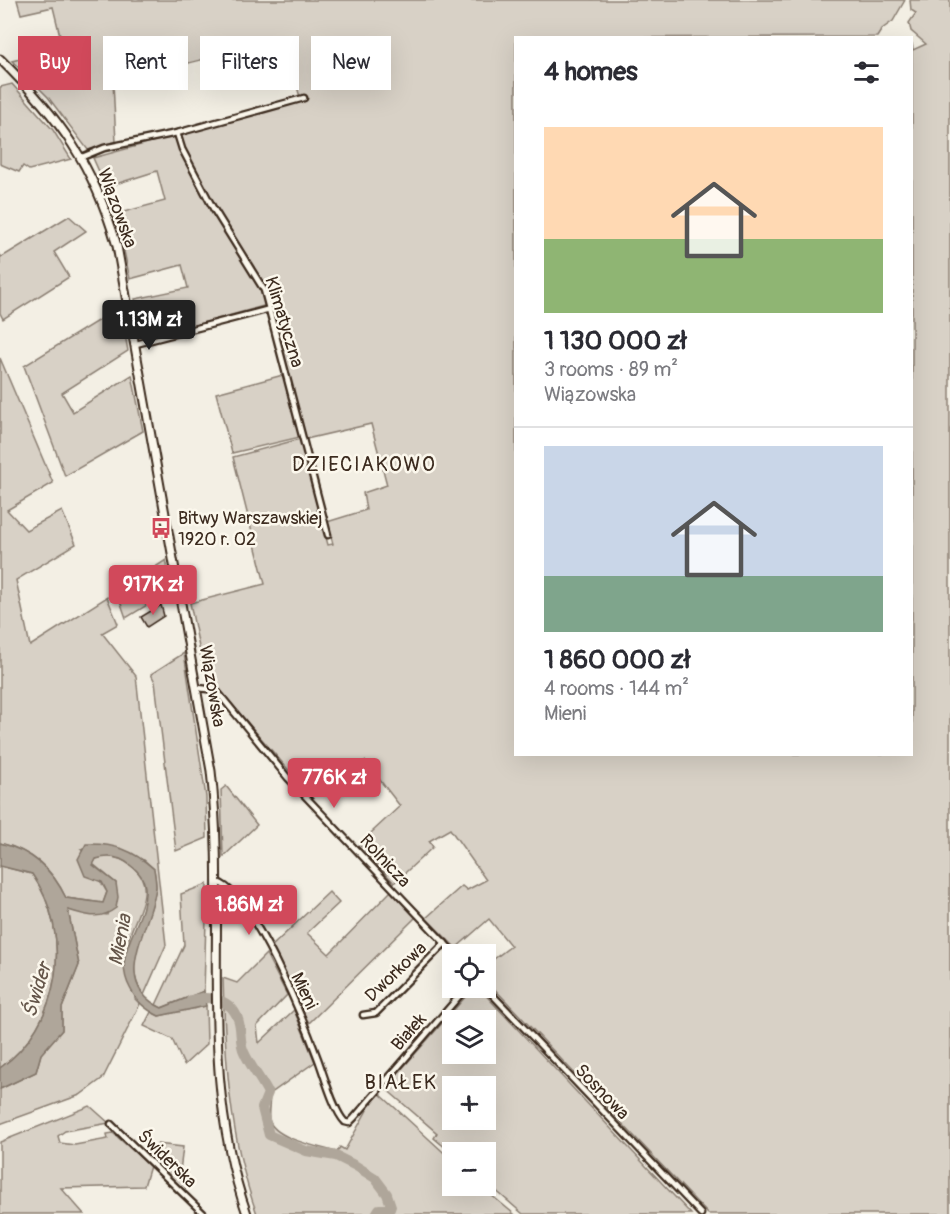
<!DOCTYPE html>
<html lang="en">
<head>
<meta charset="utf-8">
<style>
  :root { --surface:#fff; --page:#f2f2f3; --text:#2b2b33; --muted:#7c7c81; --line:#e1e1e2; --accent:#d1495b }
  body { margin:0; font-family:Pangolin,sans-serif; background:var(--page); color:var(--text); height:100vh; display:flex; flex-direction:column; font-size:22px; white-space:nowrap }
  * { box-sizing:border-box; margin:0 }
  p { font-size:20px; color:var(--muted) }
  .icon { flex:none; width:33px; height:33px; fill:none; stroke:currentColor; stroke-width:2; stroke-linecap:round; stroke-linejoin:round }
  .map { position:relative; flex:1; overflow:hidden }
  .panel { position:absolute; left:514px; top:36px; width:399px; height:720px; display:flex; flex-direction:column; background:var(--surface); border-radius:0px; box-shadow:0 6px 24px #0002 }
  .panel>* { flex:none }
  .guide { position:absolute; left:18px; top:36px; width:406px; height:54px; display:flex; gap:12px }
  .buttons { position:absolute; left:442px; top:944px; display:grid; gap:12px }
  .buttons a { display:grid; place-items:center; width:54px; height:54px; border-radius:0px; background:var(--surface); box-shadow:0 6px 24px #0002; font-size:30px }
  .price { position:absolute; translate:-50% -51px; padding:0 14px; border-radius:6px; background:var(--accent); color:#fff; font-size:20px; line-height:39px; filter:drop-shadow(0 2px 3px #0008) }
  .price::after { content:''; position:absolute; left:50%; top:36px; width:18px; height:14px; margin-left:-9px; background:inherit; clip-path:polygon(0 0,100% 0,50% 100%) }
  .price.on { background:#222; color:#fff }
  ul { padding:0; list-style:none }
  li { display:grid; align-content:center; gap:12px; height:318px; padding:0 30px }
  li+li { border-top:2px solid var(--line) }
  li span { display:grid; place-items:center; height:186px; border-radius:0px; color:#555 }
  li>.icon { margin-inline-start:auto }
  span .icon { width:108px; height:108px; fill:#fffc; stroke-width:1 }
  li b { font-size:26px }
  h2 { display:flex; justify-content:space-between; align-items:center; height:72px; padding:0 30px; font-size:26px }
  .chip { padding:0 21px; border-radius:0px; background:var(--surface); box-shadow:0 6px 24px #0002; font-size:21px; line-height:54px }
  .chip.on { background:var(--accent); color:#fff }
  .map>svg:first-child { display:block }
</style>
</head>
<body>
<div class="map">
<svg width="950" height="1214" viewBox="0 0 950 1214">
  <rect width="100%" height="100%" fill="#f3efe4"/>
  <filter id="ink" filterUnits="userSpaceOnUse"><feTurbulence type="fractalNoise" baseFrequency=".0167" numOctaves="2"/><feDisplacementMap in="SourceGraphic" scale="12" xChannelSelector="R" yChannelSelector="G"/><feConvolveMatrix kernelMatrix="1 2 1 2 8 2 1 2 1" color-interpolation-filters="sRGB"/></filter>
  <g filter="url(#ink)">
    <!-- green -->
    <g fill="#d8d1c6" stroke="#8a7e72" stroke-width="1.5" fill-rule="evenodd">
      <polygon points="17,0 905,0 893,21 882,29 877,37 516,38 516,754 912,754 912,43 913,50 926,44 911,31 909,23 916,13 911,10 910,0 950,0 950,1214 708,1214 486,980 486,965 511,946 489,919 456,948 426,918 462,886 467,890 486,880 450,829 429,841 433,847 394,883 359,844 400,806 365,761 305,789 204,672 190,603 265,584 233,457 300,439 328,545 333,544 327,522 366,510 363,493 387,485 371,424 306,439 271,304 143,339 135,299 188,288 182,265 130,279 116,214 165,201 157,171 106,187 93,158 301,101 284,39 113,82 116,143 88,150 48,97 12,61 63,48 53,7 21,14"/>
      <polygon points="12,84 53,130 71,159 29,170 23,166 19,172 0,164 0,87"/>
      <polygon points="69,216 86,231 54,252 69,277 3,319 0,313 0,255 2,257"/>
      <polygon points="120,307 128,351 62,393 73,412 132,375 143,431 65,476 24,366"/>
      <path d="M0,358L53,483L7,510L26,530L62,511L76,544L16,580L30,646L107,597L118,624L102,633L136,676L166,945L144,995C118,963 152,922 156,888C156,882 155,875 154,869L144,860L81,849L107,892L103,903L66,898C52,868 32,851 0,843Z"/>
      <polygon points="283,375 300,437 232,453 216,393"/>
      <polygon points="166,560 172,590 126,618 117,592"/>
      <polygon points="184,653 206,797 207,838 176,851 155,682 151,674"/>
      <polygon points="226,786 257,825 223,857 221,790"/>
      <path d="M105,856C117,857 125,860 134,868C157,888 135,915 129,938C126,952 134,983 135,999L140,1004L103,1078L80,1095L0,1124V1089L36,1072L41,1054L62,1030V1008L79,965L68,910L107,915L116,883L93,864L96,859Z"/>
      <path d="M0,866L32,874C74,934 61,1025 0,1068Z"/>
      <polygon points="207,884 204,991 161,1008 156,1005 184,945 181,894"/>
      <polygon points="391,891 416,917 309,1023 270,948 329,892 339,903 307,933 329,954"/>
      <path d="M266,954L287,995L257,1026L259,1043L294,1010L315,1062L270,1094C270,1102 268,1111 269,1119C273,1139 320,1147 337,1152L340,1147L345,1150L371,1103L380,1094L453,1161V1185H479L514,1214H257C229,1137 225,1059 223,978L237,983Z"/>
      <path d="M474,987H478L691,1214H523L486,1182V1152L453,1154L434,1138L437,1133L385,1088ZM453,1020H486V1053H453ZM453,1086H486V1119H453Z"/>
      <polygon points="206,1006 207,1044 184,1065 172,1039 144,1026 151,1012 159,1016"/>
      <polygon points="90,1106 109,1123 65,1131 58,1136 60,1143 75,1145 108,1139 107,1134 113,1133 150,1166 144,1186 61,1188 84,1214 0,1214 0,1142"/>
      <polygon points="157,1144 183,1147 180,1171 187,1172 185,1193 148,1156"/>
    </g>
    <!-- water -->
    <path fill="#afa69a" stroke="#817468" stroke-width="1.5" d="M0,843C32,851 52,869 66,898L103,903L107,892L102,882L85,876L78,859L86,844C114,843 133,850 154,869C155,875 156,882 156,887C152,927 107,983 162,1008L204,991L206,1006L159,1016C145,1009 137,1002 130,988C110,951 148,923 145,887C144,877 137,870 130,865C120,856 109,855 96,859L93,865L116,883L118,897L116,908C99,921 87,915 68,910L79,965L62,1008V1030L41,1054L36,1072L0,1089V1068C61,1025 74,934 32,874L0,866Z"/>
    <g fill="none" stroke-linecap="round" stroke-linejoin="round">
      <!-- river -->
      <path stroke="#afa69a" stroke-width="10" d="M191,1000C210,995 231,999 238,1019C242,1029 239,1042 244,1052C250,1066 261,1079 268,1093L262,1108L269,1135L306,1151L336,1156L356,1166L375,1178L387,1194L391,1206L390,1209H379L376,1214"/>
    </g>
    <!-- building -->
    <polygon fill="#c3bbb0" stroke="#3b2a1e" stroke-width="1.5" points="161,605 164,616 147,627 141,617"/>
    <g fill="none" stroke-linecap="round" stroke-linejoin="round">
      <defs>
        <g id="street">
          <polyline points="177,133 182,149 213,208 264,290 328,535"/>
          <polyline points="82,157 104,148 177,133 304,98"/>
          <polyline points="136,344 270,309"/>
          <polyline points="198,688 216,690 288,778 455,954"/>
          <path d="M217,882C251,891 305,1023 318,1059C324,1075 334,1111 345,1122L349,1123L354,1118L467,987"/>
          <polyline points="485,987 701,1214"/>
          <polyline points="363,1015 376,1013 445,943"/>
          <polyline points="111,1124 204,1214"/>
        </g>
        <path id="secondary" d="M0,59C60,118 93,164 117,246L211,771C228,919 196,1070 247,1214"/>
      </defs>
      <!-- street casing -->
      <use href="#street" stroke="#3b2a1e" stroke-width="9"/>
      <!-- secondary casing -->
      <use href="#secondary" stroke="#3b2a1e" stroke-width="11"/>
      <!-- street -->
      <use href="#street" stroke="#fbf7ec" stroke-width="4.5"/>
      <!-- secondary -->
      <use href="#secondary" stroke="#fbf7ec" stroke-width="7"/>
    </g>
  </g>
  <!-- icons -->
  <defs>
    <symbol id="bus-bare" viewBox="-9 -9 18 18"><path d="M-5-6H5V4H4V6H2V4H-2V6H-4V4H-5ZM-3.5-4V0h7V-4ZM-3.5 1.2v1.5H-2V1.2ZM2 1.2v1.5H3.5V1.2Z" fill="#d1495b" stroke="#fbf7ec" stroke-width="2.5" paint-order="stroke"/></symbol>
  </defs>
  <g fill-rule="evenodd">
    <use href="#bus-bare" x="146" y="513" width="30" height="30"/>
  </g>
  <g text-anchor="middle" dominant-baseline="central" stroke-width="5" stroke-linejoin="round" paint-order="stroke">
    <!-- street labels -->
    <g font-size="18" fill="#3b2a1e" stroke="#fbf7ec">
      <text transform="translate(117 208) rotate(70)">Wiązowska</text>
      <text transform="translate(284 322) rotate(73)">Klimatyczna</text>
      <text transform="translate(212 686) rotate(80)">Wiązowska</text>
      <text transform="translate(385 861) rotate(47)">Rolnicza</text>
      <text transform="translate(396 972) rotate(-44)">Dworkowa</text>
      <text transform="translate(304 991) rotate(64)">Mieni</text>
      <text transform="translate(409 1032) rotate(-49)">Białek</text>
      <text transform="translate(602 1092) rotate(46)">Sosnowa</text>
      <text transform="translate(167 1159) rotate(44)">Świderska</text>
    </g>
    <!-- poi labels -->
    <g font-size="18" fill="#3b2a1e" stroke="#fbf7ec" text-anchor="start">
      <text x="178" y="518">Bitwy Warszawskiej<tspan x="178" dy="21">1920 r. 02</tspan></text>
    </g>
    <!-- neighbourhood labels -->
    <g font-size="20" letter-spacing="1.5" fill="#3b2a1e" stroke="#fbf7ec">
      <text x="364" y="464">DZIECIAKOWO</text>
      <text x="401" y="1082">BIAŁEK</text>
    </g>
    <!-- water labels -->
    <g font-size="20" font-style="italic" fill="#645549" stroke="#fbf7ec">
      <text transform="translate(120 940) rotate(-79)">Mienia</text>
      <text transform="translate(37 990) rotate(-73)">Świder</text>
    </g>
  </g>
</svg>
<div class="buttons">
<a><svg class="icon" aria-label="locate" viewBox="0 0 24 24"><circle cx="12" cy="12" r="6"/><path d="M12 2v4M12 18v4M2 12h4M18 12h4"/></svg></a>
<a><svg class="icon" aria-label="layers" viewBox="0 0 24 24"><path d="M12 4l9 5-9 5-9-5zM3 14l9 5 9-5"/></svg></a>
<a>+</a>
<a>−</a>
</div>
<b class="price on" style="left:149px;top:351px">1.13M zł</b>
<b class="price" style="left:153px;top:616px">917K zł</b>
<b class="price" style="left:334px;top:809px">776K zł</b>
<b class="price" style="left:249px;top:936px">1.86M zł</b>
<div class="guide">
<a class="chip on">Buy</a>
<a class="chip">Rent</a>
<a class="chip">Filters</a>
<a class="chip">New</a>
</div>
<section class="panel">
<h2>4 homes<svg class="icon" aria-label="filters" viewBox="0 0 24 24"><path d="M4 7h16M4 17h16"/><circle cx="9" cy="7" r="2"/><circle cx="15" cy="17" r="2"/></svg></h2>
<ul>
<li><span style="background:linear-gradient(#ffd9b3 60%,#8fb573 0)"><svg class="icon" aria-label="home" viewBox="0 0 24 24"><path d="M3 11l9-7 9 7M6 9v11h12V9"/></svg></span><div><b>1 130 000 zł</b><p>3 rooms · 89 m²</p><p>Wiązowska</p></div></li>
<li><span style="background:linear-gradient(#c9d6e8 70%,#7fa58c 0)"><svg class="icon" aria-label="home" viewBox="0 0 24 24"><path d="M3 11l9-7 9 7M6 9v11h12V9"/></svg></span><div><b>1 860 000 zł</b><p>4 rooms · 144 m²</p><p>Mieni</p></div></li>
</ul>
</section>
</div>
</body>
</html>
